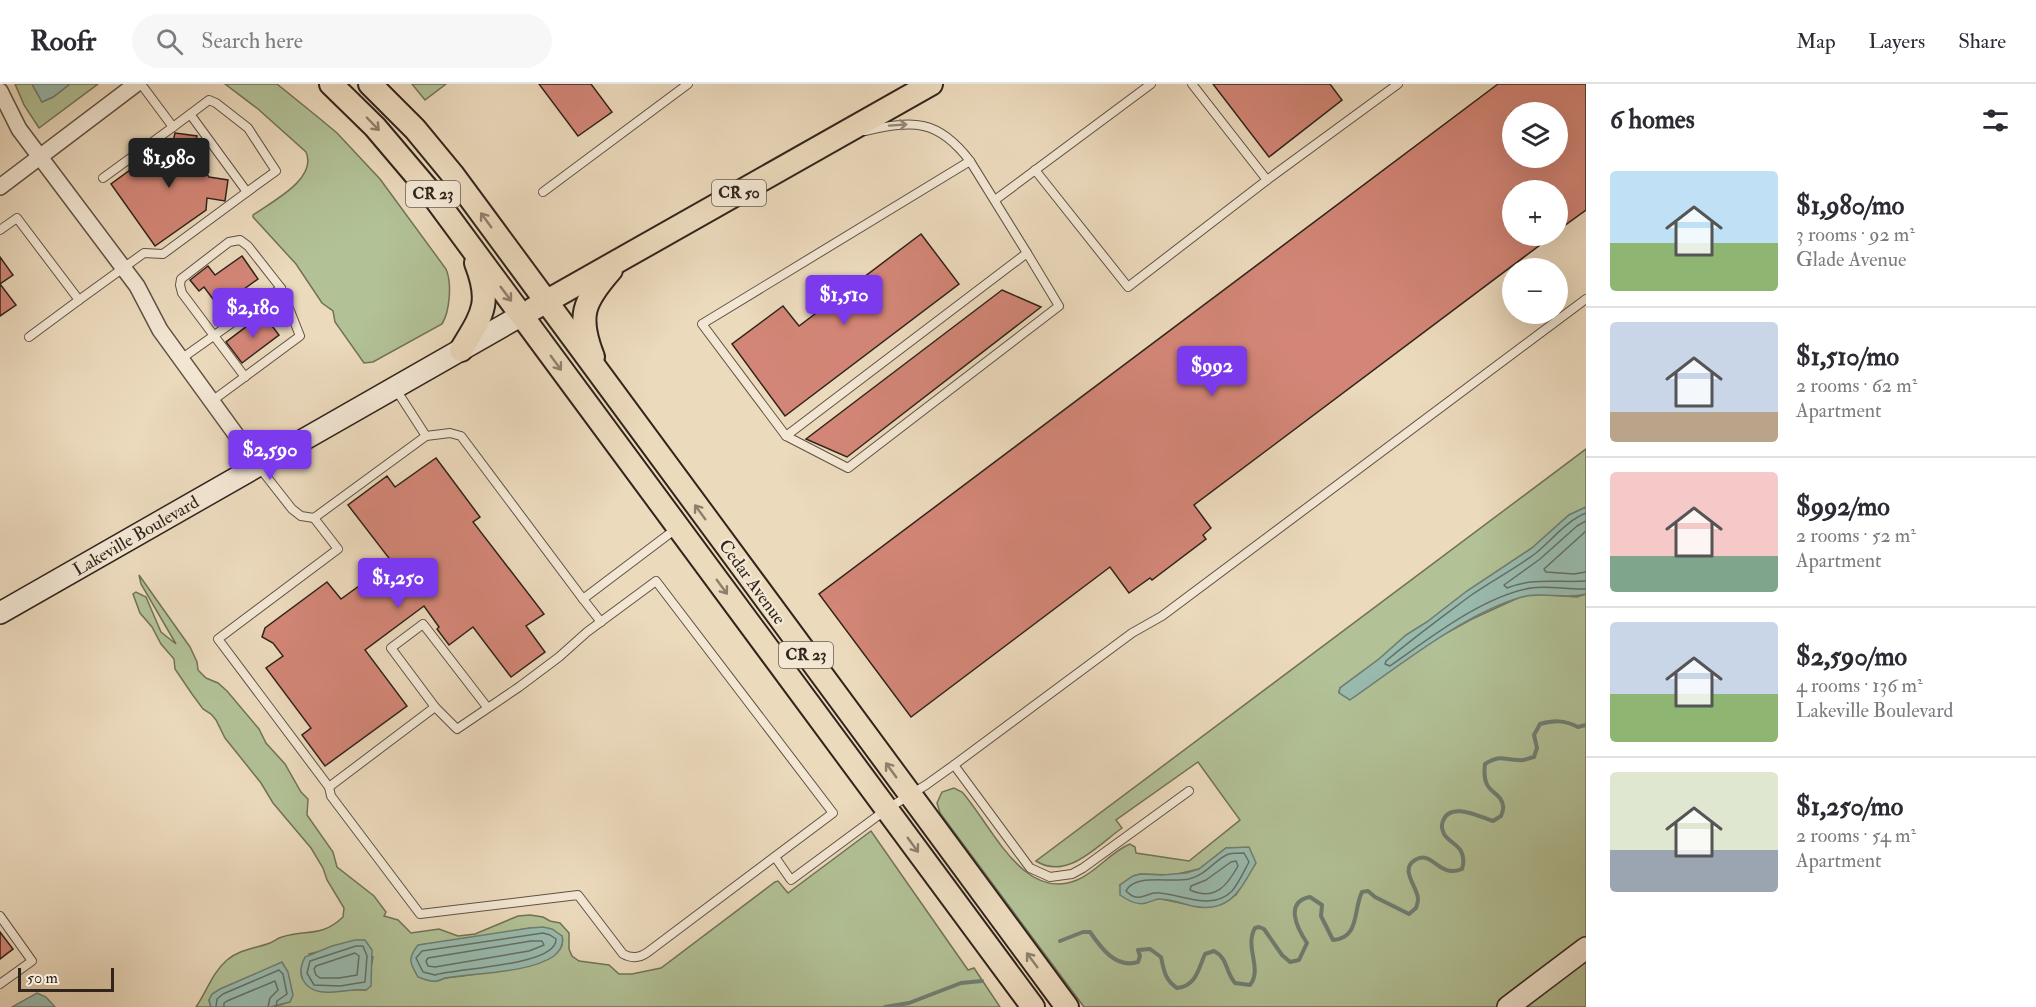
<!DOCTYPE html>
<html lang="en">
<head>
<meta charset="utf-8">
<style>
  :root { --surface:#fff; --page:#f7f7f7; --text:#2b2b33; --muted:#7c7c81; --line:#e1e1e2; --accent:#7c3aed }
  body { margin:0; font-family:"IM FELL Double Pica",serif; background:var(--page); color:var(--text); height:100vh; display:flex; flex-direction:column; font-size:22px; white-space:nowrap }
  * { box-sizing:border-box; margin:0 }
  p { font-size:20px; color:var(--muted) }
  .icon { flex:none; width:33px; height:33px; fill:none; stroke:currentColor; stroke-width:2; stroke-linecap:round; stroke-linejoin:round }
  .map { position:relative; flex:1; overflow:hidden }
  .panel { display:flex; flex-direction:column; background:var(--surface); width:450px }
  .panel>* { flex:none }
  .buttons { position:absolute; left:1502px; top:18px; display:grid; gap:12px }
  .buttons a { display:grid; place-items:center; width:66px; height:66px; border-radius:50%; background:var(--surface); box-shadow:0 6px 24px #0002; font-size:30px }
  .scale { position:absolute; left:18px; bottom:15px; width:96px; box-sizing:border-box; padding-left:6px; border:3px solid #30241b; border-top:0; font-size:16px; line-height:21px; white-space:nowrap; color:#30241b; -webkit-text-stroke:4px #f3e7d4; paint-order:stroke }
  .price { position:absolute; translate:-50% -51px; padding:0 14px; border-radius:6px; background:var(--accent); color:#fff; font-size:20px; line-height:39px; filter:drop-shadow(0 2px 3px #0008) }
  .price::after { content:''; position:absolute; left:50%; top:36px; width:18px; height:14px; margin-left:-9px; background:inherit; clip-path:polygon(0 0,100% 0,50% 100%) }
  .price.selected { background:#222; color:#fff }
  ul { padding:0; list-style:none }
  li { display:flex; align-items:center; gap:18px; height:150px; padding:0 24px }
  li+li { border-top:2px solid var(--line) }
  li span { display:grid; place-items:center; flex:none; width:168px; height:120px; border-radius:6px; color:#555 }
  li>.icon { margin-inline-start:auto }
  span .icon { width:72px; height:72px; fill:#fffc; stroke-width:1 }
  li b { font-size:26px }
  h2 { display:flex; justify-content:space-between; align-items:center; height:72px; padding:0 24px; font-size:26px }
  header { display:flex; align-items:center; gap:36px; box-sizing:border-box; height:84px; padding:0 30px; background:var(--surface); border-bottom:2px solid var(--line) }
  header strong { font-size:28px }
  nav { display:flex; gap:33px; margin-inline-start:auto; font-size:21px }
  .search { width:420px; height:54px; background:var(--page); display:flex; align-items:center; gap:15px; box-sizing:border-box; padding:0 21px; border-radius:33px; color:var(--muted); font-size:22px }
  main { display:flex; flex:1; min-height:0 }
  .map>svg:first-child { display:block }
</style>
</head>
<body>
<header>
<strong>Roofr</strong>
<div class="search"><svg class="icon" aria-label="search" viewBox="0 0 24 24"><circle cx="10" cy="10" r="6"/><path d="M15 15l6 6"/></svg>Search here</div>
<nav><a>Map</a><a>Layers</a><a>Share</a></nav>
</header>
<main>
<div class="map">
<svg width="1586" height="923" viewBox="0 0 1586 923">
  <rect width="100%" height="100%" fill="#ecdabd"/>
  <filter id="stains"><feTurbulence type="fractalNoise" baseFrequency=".00333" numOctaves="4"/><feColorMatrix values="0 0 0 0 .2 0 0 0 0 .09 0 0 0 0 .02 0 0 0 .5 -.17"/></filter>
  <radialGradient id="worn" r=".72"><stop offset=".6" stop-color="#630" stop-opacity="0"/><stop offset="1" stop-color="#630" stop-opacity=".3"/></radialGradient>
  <!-- green -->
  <g fill="#b2c196" stroke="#717258" stroke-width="1.5" fill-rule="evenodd">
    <polygon points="15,0 32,0 42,18 53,13 70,0 98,0 39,44 24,21"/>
    <path d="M225,0H277L319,34L337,49L380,95L446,185C452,199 450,227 442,240L373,278L364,279L335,238L333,227L322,219L296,180L253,133V131C271,118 318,95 306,68L258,25Z"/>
    <polygon points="412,0 446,0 425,16"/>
    <path d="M1586,365V423L1569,431L1532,464L1467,507L1427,538L1406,551L1379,575L1340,604L1339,608L1472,535L1520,513L1534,510L1577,513L1586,510V923H1084L940,729L937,719L942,708L954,704L962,708C991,740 1023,819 1077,796C1097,788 1110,768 1130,760L1135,763L1136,769L1189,777L1240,736L1198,678L1116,736L1122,744C1098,761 1067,797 1036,777ZM1226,764H1249L1255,779L1236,811L1215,822H1194L1157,814L1120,801L1133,792L1141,790L1173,791L1199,785Z"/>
    <path d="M139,491L190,563L197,578L198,586L206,594L218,599L227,607L259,645L266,659L285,680L301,708L308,715L307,731L333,768L337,783L374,812L386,828L384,832L398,836L411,849L439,845L458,852L475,850L518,832L530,831L543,833L550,837L560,839L569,849V865L572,872L579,877L609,881L619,890H632L661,884L775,798L778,797L788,809L871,747L968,886L974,884L1000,923H270L284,920L209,916L211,923H196C207,907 212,889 227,876C240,865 254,865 270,859C274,857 278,854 282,853C307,845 321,854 343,833L344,824L327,796L323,784L311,764L273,719L261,699L225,654L216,636L211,630L203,625L192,610L175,585L174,575L161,560L152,543L140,529L133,510L136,508L146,513L161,548L176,560L141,500ZM530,844L562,852C564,860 561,866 554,871C535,886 471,890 446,894C441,895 437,898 433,897C425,896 417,893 414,885C411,879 421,866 424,860H437ZM317,868L373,873L366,906C353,904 341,908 328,907L309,870Z"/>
  </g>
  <!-- water -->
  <g fill="#99bbaf" stroke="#6f7f74" stroke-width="1.5">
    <polygon points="32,0 70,0 53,13 42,18"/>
    <path d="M1586,423V510C1565,516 1544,507 1522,513C1465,529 1399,582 1350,616L1339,609L1340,604L1379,575L1406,551L1427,538L1467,507L1532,464L1569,431Z"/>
    <path d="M1249,763L1256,779C1240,806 1230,830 1192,822C1182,819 1170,815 1159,815C1155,815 1151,818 1146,819C1137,822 1127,816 1120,811V801L1133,792L1141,790L1162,791L1186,789L1199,785L1226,764Z"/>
    <path d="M543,843L552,845L562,852C564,860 561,866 554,872C530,889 475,889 445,894C442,895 439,897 436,897C431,898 423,895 418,893C410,879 407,875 418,861L530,844Z"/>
    <path d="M355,856H365L372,866L371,902L366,906C346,903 315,918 303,896C299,888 301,881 305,873L332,862Z"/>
    <polygon points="282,878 288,888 293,911 290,918 270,923 211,923 209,916 212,910 220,905"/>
    <polygon points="37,909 46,913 55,923 12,923"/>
  </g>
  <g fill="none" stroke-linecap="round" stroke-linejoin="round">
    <!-- shore -->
    <g stroke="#647065" stroke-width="1.5">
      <path d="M1586,429C1566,437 1552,456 1536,469C1515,485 1491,497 1470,512C1442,533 1413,554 1386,577L1385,580L1390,582C1430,554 1483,512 1531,504C1548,501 1568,506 1586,505"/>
      <path d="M1586,437L1577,442L1540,475L1504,501L1507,504C1534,493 1558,499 1586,497"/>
      <polyline points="1586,447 1544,485 1546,488 1574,490 1586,488"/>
      <path d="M1244,769L1249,778C1244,787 1239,799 1232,807C1212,827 1183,811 1160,809C1146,807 1140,821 1126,807C1135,789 1170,799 1189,795C1208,790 1216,774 1229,770C1234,769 1240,769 1244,769Z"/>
      <path d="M1236,777L1238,782C1227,802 1215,817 1190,806L1191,802L1206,796L1231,778Z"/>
      <path d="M543,849L550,851L556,855C557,882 456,884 435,891L423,888L416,874L422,867Z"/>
      <polygon points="531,857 542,857 544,861 529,867 435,883 428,882 426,877 428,874"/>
      <polygon points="356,862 363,862 367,872 365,898 340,902 314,901 307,889 310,877"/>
      <polygon points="355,869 359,872 357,891 339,894 320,894 316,891 314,885 316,882"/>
      <polyline points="216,923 217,915 223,910 279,886 283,890 287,910 277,917 276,923"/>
      <polyline points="224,923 224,919 227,917 275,897 278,906 270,914 268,923"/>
    </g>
    <!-- stream -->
    <g stroke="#6f7f74" stroke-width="4">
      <path d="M1060,857L1083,848H1090C1101,864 1116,885 1138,878L1140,872L1138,866L1150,865L1161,873C1164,887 1165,896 1177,904C1196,902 1198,886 1205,870L1214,867C1228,874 1225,887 1235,899L1250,901C1263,885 1244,863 1255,844L1259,843L1264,845L1282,871L1290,878L1299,876L1307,859C1297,844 1284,818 1310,813L1322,821L1321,832L1333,856C1360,854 1353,826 1362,808L1368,807L1375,813L1409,830L1416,824C1417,821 1418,818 1418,815C1418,803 1399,786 1415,776C1433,765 1438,795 1462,785C1464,779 1464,773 1461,767C1457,760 1448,757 1444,750C1442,745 1441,742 1443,737C1450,717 1480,733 1493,737L1501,732C1502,729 1504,725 1503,722C1501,705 1481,712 1485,680C1500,670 1504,676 1519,676C1524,677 1529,674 1534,673L1537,664L1534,651L1540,640C1554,636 1564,636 1578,643L1586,641"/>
      <polyline points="885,923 909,919 961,899 982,897"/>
    </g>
  </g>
  <!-- building -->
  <g fill="#d38677" stroke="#30241b" stroke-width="1.5" fill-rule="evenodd">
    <polygon points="539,0 591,0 612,28 578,52"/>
    <polygon points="1213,0 1330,0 1342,16 1269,73"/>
    <path d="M1498,0H1586V126L1557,147V106H1512V152H1552L1194,421L1211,444L1203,451L1206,455L1152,496L1150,494L1129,509L1110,483L911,633L819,510ZM1512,28H1557V74H1512Z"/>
    <polygon points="175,49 197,52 194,72 209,93 228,96 225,117 207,114 206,126 155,162 111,100 160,64 171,66"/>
    <polygon points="921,150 959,200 785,332 732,260 783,222 799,242"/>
    <polygon points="242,172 258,195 219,223 204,203 199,207 190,196 208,182 215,191"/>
    <polygon points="0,173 13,191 0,200 16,221 0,232"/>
    <polygon points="1002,206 1041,223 847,373 806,355"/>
    <polygon points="263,230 279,251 242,279 226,258"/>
    <polygon points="436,374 480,433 473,438 544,530 526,542 545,568 511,593 473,543 449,561 437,545 439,543 424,522 365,566 407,622 325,682 302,651 311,644 266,584 283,572 273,559 262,553 265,544 327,498 341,515 392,478 348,421 387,392 395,403"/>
    <polygon points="0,848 13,865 0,875"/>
  </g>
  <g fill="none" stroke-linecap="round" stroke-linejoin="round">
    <defs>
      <g id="lane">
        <polyline points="141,0 173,43 209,16 216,19 248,44 276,87 247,108 190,30"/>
        <polyline points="1192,0 1267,96"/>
        <path d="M865,47C914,36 938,35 970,77"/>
        <polygon points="970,77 1027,169 786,352 702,240"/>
        <polyline points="1035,86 1128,203 1267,96 1398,0"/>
        <polyline points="103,94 173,43"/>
        <polyline points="543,108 688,0"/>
        <polyline points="995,116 1151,0"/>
        <polyline points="0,146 17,134 79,216 144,169 163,170 247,108"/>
        <polyline points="29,253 79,216"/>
        <polyline points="181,275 281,204 300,252 212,317"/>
        <polyline points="245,293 182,209 180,201 181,195 229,158 240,156 248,162 281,204"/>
        <polyline points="395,304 426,352 450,349 461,352 583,515 677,444"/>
        <polyline points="786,352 848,384 1059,222 1027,169"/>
        <polyline points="259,383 292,425 301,432 314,434 426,352"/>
        <path d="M314,434L338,465L218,555L329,703L331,712L420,830L578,811L623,870C632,875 640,874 648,868L833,729L656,497L587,548L559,573L519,603L457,645L435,623"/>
        <polyline points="583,515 601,538"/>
        <polyline points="954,681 1132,549 1162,532 1586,215"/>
        <polyline points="329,703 435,623 391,564 423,540 487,623"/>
        <polyline points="775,773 791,796 887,725 926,701 954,681 1030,784 1050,793 1072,790 1083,784 1189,707"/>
        <polyline points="0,832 32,877 0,900"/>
      </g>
      <g id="street">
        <polyline points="0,7 19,45 137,202 160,246 258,381"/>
        <polyline points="0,103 136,0"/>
      </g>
      <g id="secondary">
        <polyline points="0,529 522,231"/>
        <polyline points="1508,923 1586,864"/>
      </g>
      <g id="primary">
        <polyline points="331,0 375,43 431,109 1033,923"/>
        <polyline points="370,0 415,45 453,91 1067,923"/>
        <polyline points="533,225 931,0"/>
        <path d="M461,266C482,231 492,220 476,179"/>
        <path d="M593,273C577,232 583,218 611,186"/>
      </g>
    </defs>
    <!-- lane casing -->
    <use href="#lane" stroke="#5f5244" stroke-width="10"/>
    <!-- street casing -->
    <use href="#street" stroke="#5f5244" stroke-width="18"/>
    <!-- secondary casing -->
    <use href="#secondary" stroke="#30241b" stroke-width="24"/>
    <!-- primary casing -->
    <use href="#primary" stroke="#30241b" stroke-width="26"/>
    <!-- lane -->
    <use href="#lane" stroke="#f3e7d4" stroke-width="8"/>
    <!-- street -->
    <use href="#street" stroke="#f3e7d4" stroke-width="15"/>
    <!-- secondary -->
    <use href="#secondary" stroke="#f3e7d4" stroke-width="21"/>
    <!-- primary -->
    <use href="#primary" stroke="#ecdabd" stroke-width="22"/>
  </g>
  <!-- one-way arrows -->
  <defs><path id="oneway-shaft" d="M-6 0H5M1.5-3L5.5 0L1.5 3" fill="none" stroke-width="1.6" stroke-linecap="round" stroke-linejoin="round" transform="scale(1.5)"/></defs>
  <g stroke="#8e7f6c">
    <use href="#oneway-shaft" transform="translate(373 40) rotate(46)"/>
    <use href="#oneway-shaft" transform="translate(486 136) rotate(-126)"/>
    <use href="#oneway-shaft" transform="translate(506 210) rotate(53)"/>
    <use href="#oneway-shaft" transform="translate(556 279) rotate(54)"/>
    <use href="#oneway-shaft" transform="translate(700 428) rotate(-126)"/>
    <use href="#oneway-shaft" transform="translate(722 503) rotate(54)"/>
    <use href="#oneway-shaft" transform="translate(891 686) rotate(-126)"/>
    <use href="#oneway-shaft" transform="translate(913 761) rotate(54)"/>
    <use href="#oneway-shaft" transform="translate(1032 876) rotate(-127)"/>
  </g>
  <use stroke="#928678" href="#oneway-shaft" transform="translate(898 41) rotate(-4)"/>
  <g text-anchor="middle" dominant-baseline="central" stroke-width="5" stroke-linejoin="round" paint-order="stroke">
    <!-- shield labels -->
    <g fill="#f3e7d4" stroke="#6a5e52" stroke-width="1.5">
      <rect x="712" y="96" width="54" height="26" rx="4.5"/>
      <rect x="406" y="97" width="54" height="26" rx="4.5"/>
      <rect x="779" y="558" width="54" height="26" rx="4.5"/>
    </g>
    <g font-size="16" font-weight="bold" fill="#30241b">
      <text x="739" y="109">CR 50</text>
      <text x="433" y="110">CR 23</text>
      <text x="806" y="571">CR 23</text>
    </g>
    <!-- street labels -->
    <g font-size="18" fill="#30241b" stroke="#f3e7d4">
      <text transform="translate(136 452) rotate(-30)">Lakeville Boulevard</text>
      <text transform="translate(752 498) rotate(54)">Cedar Avenue</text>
    </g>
  </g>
  <rect width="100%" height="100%" filter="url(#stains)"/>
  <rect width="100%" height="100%" fill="url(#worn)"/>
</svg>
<div class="buttons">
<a><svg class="icon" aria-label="layers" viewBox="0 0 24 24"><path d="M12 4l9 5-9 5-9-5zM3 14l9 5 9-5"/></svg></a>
<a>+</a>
<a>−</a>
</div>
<div class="scale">50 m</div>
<b class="price selected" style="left:169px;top:105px">$1,980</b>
<b class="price" style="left:844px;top:242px">$1,510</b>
<b class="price" style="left:253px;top:255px">$2,180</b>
<b class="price" style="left:1212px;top:313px">$992</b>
<b class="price" style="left:270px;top:397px">$2,590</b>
<b class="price" style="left:398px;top:525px">$1,250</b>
</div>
<section class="panel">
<h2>6 homes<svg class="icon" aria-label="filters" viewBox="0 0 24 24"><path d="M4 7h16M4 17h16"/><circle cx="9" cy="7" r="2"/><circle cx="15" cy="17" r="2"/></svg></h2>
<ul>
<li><span style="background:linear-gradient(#bfe0f5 60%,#8fb573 0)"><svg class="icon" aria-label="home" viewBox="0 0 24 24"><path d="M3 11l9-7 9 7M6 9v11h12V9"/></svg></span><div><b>$1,980/mo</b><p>3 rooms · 92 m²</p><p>Glade Avenue</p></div></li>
<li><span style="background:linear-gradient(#c9d6e8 75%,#b9a48a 0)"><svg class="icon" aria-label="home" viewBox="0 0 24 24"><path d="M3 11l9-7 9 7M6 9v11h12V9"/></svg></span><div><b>$1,510/mo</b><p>2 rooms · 62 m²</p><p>Apartment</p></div></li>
<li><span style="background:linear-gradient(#f6c9c9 70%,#7fa58c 0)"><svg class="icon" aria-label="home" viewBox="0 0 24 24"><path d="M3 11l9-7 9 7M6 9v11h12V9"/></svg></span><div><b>$992/mo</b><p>2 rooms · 52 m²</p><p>Apartment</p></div></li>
<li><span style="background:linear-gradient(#c9d6e8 60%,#8fb573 0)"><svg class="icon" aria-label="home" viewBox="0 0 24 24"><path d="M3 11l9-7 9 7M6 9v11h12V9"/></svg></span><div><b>$2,590/mo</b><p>4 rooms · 136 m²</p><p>Lakeville Boulevard</p></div></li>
<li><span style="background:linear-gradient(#dfe7d0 65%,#9aa5b1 0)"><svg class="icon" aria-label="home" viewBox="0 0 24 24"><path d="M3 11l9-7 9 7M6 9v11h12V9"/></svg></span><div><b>$1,250/mo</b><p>2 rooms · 54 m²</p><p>Apartment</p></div></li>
</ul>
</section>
</main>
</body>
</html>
